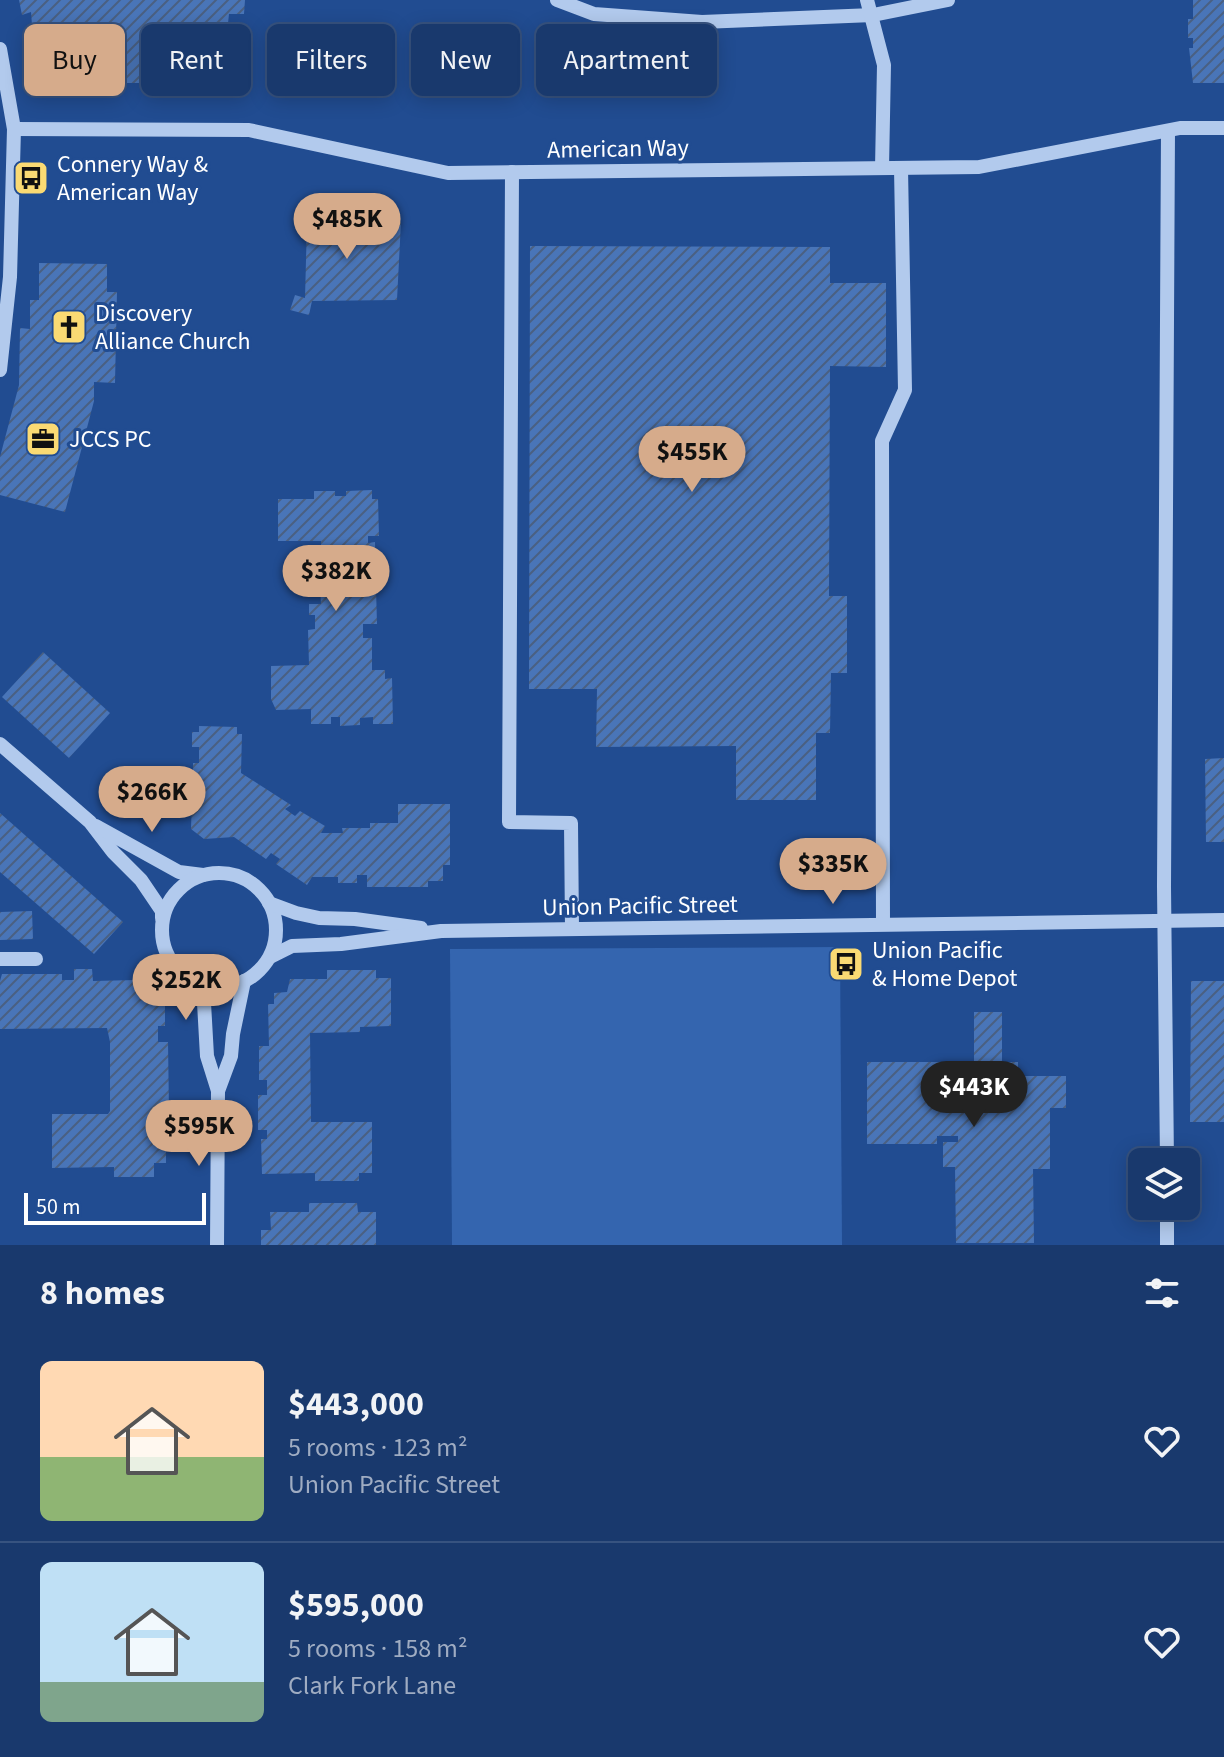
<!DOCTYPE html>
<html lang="en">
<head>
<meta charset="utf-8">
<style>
  :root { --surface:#19396d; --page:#264475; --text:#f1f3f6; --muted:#9facc2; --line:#375380; --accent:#d6ab8b }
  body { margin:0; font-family:"Source Sans 3",sans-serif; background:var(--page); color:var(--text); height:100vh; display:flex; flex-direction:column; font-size:30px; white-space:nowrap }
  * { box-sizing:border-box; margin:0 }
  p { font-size:26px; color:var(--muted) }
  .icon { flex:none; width:44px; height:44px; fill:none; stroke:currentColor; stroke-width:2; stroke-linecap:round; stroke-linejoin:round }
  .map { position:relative; height:1245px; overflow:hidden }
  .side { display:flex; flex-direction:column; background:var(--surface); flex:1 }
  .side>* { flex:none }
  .guide { position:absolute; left:24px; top:24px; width:800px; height:72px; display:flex; gap:16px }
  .buttons { position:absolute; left:1128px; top:1148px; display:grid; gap:16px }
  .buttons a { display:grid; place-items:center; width:72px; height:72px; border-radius:12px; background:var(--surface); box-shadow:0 4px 20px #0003,0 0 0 2px var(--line); font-size:40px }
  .scale { position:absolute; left:24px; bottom:20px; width:182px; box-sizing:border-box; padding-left:8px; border:4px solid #fff; border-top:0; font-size:22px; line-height:28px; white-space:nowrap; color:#fff; -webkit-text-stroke:6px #214c91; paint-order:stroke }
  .price { position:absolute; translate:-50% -68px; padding:0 18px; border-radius:28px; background:var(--accent); color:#111; font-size:26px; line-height:52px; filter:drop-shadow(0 2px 4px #0008) }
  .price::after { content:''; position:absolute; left:50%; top:48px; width:24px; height:18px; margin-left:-12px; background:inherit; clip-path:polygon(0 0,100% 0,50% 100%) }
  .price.on { background:#222; color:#fff }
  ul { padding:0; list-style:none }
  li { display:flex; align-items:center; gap:24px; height:200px; padding:0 40px }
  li+li { border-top:2px solid var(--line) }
  li span { display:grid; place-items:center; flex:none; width:224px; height:160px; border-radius:12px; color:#555 }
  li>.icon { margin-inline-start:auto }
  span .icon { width:96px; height:96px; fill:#fffc; stroke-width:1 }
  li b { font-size:34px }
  h2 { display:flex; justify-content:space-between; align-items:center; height:96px; padding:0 40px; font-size:34px }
  .chip { padding:0 28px; border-radius:12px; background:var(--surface); box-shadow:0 4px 20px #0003,0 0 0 2px var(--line); font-size:28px; line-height:72px }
  .chip.on { background:var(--accent); color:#111 }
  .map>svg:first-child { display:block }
</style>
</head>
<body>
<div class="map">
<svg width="1224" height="1245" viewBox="0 0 1224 1245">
  <defs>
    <pattern id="building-hatch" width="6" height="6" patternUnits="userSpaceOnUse" patternTransform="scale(2)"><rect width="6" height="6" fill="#4975b8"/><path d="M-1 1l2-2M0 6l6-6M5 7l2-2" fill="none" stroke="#4a6082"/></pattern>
  </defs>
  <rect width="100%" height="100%" fill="#214c91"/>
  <!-- green -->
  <polygon fill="#3465af" points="840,947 842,1245 452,1245 450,949"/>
  <!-- building -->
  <g fill="url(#building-hatch)">
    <polygon points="19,0 245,0 244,14 229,14 225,51 204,70 185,74 184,81 162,82 160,76 145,77 146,83 127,83 127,77 107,77 107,82 85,82 85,76 55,71 44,66 32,25 31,12 22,15"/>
    <polygon points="1193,0 1224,0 1224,83 1193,83 1189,48 1193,48 1193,38 1188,38 1188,19 1193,19"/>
    <polygon points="298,204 333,204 333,230 390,230 394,219 401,222 397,300 312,301 309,315 290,310 295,295 305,298 307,222 299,222"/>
    <polygon points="530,246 830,247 830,283 886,283 886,367 830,366 829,596 847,596 847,673 831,673 830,733 816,733 816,800 736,800 736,746 596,747 597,689 529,689"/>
    <polygon points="39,263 107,264 107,292 117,292 115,383 94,382 94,401 65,512 0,495 0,457 19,385 20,328 30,329 30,300 39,300"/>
    <polygon points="372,490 372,499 378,499 379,536 368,536 368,543 375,542 376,575 363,575 363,588 376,588 377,624 363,624 363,638 372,638 372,670 385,670 385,679 392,678 393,724 373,724 373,717 360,718 360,725 340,726 340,717 331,717 331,724 311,724 311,709 276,710 271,699 271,666 309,665 308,630 315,629 315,615 309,615 309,604 321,604 320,585 313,585 313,555 321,555 321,541 278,541 278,499 314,499 314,491 335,491 335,496 346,496 346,491"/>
    <polygon points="43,652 110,713 69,758 2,697"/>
    <polygon points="199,726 237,727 237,734 242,734 241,773 291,805 285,809 295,816 300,811 325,826 321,833 343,833 342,828 370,828 370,823 398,823 398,804 450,804 450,865 443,865 443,881 428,881 428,887 367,887 367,875 357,875 357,883 338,883 338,877 312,877 307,885 276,864 280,859 271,853 266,859 234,837 204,839 191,829 192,794 199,794 199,779 193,779 193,763 199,763 199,747 192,747 192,732 199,732"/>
    <polygon points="1224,758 1224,842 1206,842 1205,759"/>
    <polygon points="0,813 123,922 94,954 0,872"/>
    <polygon points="32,911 33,939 0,940 0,912"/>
    <polygon points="74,969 92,969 93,981 136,980 136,992 149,992 149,1001 165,1001 165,1026 158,1026 158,1042 168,1042 169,1111 156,1111 157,1129 166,1129 166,1163 154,1163 154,1177 114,1177 114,1167 52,1168 52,1114 108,1114 110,1111 110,1042 107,1028 0,1029 0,981 2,974 62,974 62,980 74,980"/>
    <polygon points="327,970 376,970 376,978 391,978 391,1026 360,1027 360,1032 310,1033 311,1122 372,1122 372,1173 359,1173 359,1181 315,1181 315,1173 262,1174 261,1139 267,1139 267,1130 258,1130 258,1095 267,1095 267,1080 259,1080 259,1046 269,1046 268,1004 274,1004 274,993 287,992 290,979 327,979"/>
    <polygon points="1191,981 1224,981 1224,1122 1190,1122"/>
    <polygon points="974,1012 1002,1012 1002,1062 1018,1062 1018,1076 1066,1076 1066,1108 1050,1108 1050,1169 1033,1169 1034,1243 956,1243 955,1167 943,1167 943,1142 958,1142 958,1136 937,1136 937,1144 867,1144 867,1062 945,1062 945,1066 974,1066"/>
    <polygon points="309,1203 357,1203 358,1212 376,1212 376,1245 261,1245 261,1230 271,1230 270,1212 309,1212"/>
  </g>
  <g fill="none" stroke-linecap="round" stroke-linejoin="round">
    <!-- minor -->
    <g stroke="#b2caed" stroke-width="14">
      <polyline points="557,0 594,14 702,22 873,15 948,0"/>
      <polyline points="867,0 884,65 882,168"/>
      <polyline points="0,49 14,129 10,277 0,370"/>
      <polyline points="14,129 249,130 448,173 979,167 1180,128 1224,128"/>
      <polyline points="512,172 509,822 571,823 572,929"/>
      <polyline points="0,744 90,822 113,852 141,880 162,911 162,918"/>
      <polyline points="96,826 179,872 203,875"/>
      <circle cx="219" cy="930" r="57"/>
      <polyline points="269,903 296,913 319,918 355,919 421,928"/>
      <polyline points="883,924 882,441 905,390 901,168"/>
      <polyline points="270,957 292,946 341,944 441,931 1224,920"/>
      <polyline points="0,959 36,959"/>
      <polyline points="196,982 204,1003 207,1056 218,1091 217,1245"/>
      <polyline points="218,1091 231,1056 233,1034 244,981"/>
      <polyline points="1167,1162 1164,887 1168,131"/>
      <polyline points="1167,1245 1167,1206"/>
    </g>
  </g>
  <!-- icons -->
  <defs>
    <symbol id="bus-square" viewBox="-11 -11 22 22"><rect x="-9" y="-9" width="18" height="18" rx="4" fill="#fada73" stroke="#214c91"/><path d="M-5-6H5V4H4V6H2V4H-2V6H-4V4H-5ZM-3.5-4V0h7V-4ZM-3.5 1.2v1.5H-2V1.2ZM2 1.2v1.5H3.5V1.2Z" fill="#111"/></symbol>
    <symbol id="church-square" viewBox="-11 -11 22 22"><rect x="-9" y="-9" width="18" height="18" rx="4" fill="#fada73" stroke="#214c91"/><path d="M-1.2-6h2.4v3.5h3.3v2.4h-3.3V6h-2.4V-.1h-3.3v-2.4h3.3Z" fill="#111"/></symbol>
    <symbol id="office-square" viewBox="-11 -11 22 22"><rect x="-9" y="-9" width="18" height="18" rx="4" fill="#fada73" stroke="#214c91"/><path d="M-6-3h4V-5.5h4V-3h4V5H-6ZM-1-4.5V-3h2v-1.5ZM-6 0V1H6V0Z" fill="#111"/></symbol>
  </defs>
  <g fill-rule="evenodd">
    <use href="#bus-square" x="11" y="158" width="40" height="40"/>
    <use href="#church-square" x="49" y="307" width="40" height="40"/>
    <use href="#office-square" x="23" y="419" width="40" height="40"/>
    <use href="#bus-square" x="826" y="944" width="40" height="40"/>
  </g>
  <g text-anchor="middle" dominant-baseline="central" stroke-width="6" stroke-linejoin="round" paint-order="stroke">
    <!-- street labels -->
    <g font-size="24" fill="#fff" stroke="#214c91">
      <text transform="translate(618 149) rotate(-1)">American Way</text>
      <text transform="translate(640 906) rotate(-1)">Union Pacific Street</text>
    </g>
    <!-- poi labels -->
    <g font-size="24" fill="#fff" stroke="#214c91" text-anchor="start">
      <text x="57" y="164">Connery Way &amp;<tspan x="57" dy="28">American Way</tspan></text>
      <text x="95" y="313">Discovery<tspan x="95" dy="28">Alliance Church</tspan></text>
      <text x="69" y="439">JCCS PC</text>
      <text x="872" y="950">Union Pacific<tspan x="872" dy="28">&amp; Home Depot</tspan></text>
    </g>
  </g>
</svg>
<div class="buttons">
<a><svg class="icon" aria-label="layers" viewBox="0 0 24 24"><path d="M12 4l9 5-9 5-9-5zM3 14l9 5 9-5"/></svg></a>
</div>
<div class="scale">50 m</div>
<b class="price" style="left:347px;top:261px">$485K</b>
<b class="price" style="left:692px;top:494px">$455K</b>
<b class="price" style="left:336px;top:613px">$382K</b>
<b class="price" style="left:152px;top:834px">$266K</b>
<b class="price" style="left:833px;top:906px">$335K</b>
<b class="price" style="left:186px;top:1022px">$252K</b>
<b class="price on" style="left:974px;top:1129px">$443K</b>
<b class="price" style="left:199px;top:1168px">$595K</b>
<div class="guide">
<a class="chip on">Buy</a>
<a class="chip">Rent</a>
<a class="chip">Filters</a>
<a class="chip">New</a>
<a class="chip">Apartment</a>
</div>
</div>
<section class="side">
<h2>8 homes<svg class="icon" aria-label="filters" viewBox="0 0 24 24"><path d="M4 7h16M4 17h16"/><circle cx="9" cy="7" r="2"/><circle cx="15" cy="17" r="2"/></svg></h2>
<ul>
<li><span style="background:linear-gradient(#ffd9b3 60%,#8fb573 0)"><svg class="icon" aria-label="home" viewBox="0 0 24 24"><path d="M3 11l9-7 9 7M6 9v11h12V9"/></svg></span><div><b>$443,000</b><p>5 rooms · 123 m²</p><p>Union Pacific Street</p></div><svg class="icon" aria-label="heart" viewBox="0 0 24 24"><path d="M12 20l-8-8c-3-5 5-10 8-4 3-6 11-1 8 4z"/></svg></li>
<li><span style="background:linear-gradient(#bfe0f5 75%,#7fa58c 0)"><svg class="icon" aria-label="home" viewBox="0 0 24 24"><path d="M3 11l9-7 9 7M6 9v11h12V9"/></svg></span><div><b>$595,000</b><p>5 rooms · 158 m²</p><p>Clark Fork Lane</p></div><svg class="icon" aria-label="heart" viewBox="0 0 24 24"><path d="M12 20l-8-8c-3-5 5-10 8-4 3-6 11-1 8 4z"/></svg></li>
</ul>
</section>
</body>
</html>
